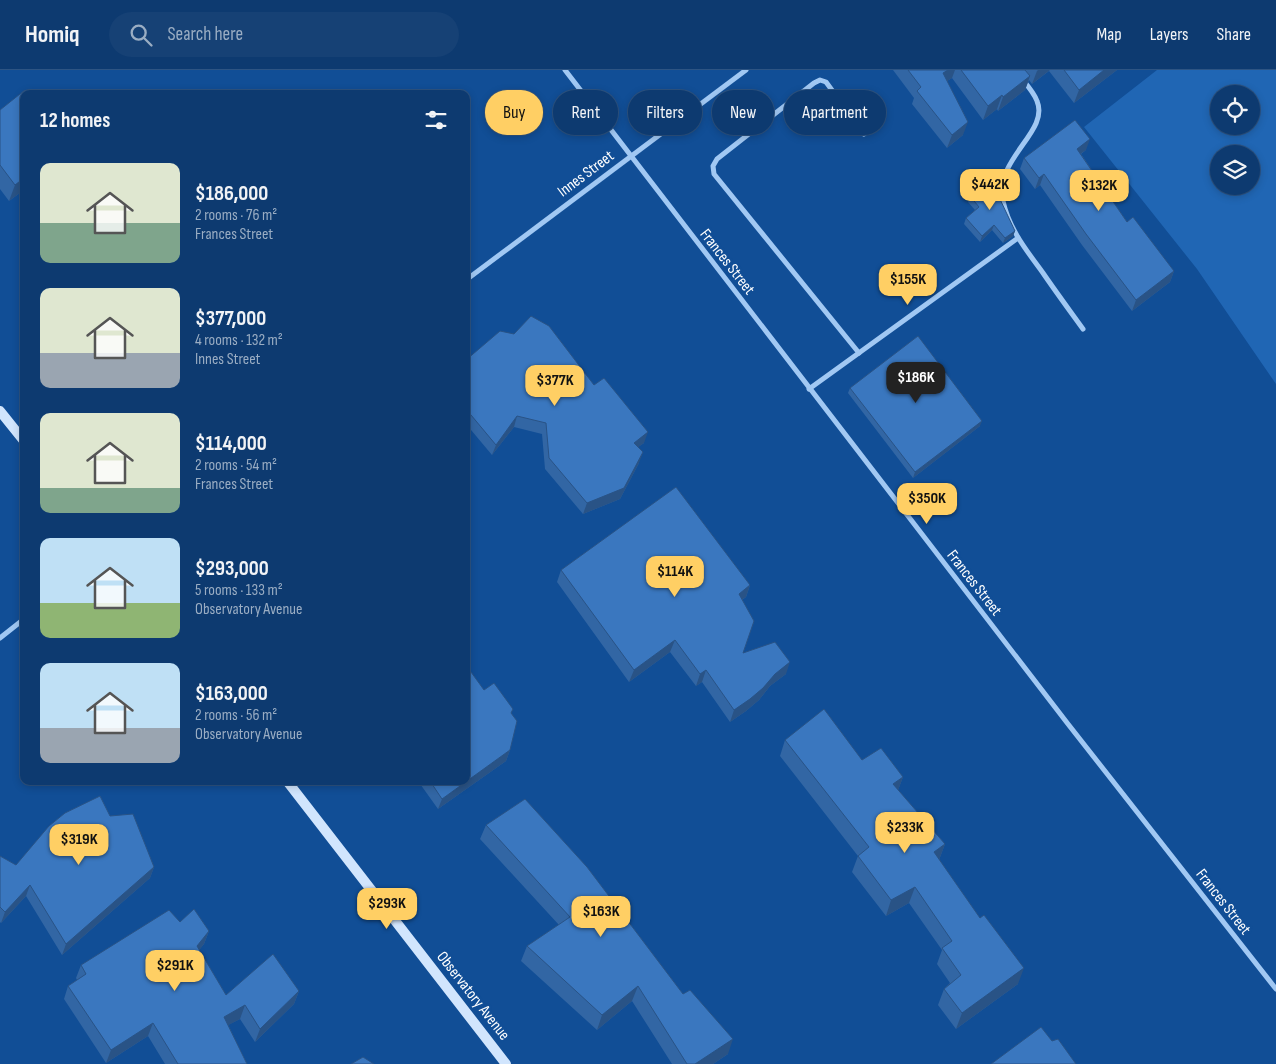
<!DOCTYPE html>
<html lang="en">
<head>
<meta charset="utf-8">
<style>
  :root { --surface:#0d3a70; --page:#164175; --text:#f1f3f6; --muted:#9aadc3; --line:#2d5483; --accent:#ffcf64 }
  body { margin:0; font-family:"Sofia Sans Condensed",sans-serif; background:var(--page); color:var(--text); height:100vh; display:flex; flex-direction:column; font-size:19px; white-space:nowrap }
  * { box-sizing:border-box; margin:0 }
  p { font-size:16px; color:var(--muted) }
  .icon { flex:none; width:28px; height:28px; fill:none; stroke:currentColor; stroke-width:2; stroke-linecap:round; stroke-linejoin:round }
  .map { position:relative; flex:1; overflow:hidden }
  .panel { position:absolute; left:20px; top:20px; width:450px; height:695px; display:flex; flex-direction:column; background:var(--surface); border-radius:10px; box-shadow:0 2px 8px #0003,0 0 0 1px var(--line) }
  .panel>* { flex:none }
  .guide { position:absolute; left:485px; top:20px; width:475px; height:45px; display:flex; gap:10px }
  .controls { position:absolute; left:1210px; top:15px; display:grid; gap:10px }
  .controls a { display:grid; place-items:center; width:50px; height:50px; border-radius:50%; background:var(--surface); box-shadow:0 2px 8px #0003,0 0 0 1px var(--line); font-size:25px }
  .price { position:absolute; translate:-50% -42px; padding:0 11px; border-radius:10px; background:var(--accent); color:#111; font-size:16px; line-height:32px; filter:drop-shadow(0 1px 2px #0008) }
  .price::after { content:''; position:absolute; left:50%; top:30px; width:15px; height:11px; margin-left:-8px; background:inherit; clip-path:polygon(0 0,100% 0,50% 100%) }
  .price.on { background:#222; color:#fff }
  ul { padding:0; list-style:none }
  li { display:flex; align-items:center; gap:15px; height:125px; padding:0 20px }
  li span { display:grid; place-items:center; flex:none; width:140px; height:100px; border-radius:10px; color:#555 }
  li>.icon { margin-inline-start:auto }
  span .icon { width:60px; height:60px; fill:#fffc; stroke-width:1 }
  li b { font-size:21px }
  h2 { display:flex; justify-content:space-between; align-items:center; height:60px; padding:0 20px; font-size:21px }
  .pill { padding:0 18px; border-radius:22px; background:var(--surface); box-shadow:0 2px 8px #0003,0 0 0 1px var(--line); font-size:18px; line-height:45px }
  .pill.on { background:var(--accent); color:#111 }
  header { display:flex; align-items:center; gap:30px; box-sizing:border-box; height:70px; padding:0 25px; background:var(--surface); border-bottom:1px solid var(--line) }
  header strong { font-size:24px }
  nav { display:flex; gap:28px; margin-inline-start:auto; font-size:18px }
  .search { width:350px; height:45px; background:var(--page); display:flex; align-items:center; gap:12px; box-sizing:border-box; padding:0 18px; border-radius:28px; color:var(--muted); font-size:19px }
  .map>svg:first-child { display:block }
</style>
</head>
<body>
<header>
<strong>Homiq</strong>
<div class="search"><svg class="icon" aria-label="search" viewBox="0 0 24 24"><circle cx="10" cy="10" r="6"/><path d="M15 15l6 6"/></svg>Search here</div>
<nav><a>Map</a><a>Layers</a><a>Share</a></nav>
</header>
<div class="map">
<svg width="1276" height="994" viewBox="0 0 1276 994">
  <rect width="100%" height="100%" fill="#114e96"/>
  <!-- green -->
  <path fill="#2066b4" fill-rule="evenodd" d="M1157,0H1276V314L1197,199L1084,57ZM1219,24H1251V56H1219ZM1219,84H1251V116H1219Z"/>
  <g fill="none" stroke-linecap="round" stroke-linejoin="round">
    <!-- street -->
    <g stroke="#a1c8f3" stroke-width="5">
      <polyline points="565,0 1068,654 1276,919"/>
      <path d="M1015,0C1022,10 1033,20 1037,31C1050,62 994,88 1003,131C1009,159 1027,181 1043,203C1056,222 1070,241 1083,259"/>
      <polyline points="466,210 746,0"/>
      <polyline points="859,283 714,104 713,96 717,89 814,13 820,10 826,12 864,64"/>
      <polyline points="809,319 1018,168"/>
      <polyline points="0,568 24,549"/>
    </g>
    <!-- secondary -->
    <g stroke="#d1e5fd" stroke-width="10">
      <polyline points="0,341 24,371"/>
      <polyline points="287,711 506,994"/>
    </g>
  </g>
  <!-- wall -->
  <g fill="#3266a4">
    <polygon points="893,0 1117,0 1074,33 1049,1 1032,14 1029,10 1025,20 998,41 997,39 983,50 952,8 947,11 963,65 947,78 912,34 914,28"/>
    <polygon points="24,24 24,120 9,131 0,119 0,40"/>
    <polygon points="1086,80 1081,84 1127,152 1174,201 1170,212 1132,241 1082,175 1040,115 1035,119 1020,99 1024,88"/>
    <polygon points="970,126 1015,161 1013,166 1003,173 992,160 980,172 964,154 966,148 975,140 968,132"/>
    <polygon points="466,290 594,315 644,373 638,377 639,393 620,429 583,444 545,399 542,364 514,357 492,385 466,354"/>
    <polygon points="850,318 980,356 913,408 848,323"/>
    <polygon points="561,500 750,515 746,527 742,530 743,583 786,604 770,616 759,630 746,641 730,652 702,612 696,616 670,582 629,612 557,512"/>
    <polygon points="484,620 512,644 510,680 506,691 438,739 418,711 466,711"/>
    <polygon points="785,670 862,690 903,707 898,720 945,774 939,790 1018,914 956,959 938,935 944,919 950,913 937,894 942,880 909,833 886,846 852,802 858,786 780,686"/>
    <polygon points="110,746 154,797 150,808 62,885 26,826 1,853 0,852 0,786 16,795"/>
    <polygon points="486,755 728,984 713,994 672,994 632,931 597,960 521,891 527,876 559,855 480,769"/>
    <polygon points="180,852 209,861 204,874 199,880 226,925 299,921 294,934 255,972 240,949 228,955 247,994 165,994 148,966 106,993 64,929 68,916 77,910 76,908 81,895"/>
  </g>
  <!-- shaded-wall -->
  <g fill="#295386">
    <polygon points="948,0 955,0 952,8 939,16 943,3"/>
    <polygon points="1038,0 1050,0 1032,14 1037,1"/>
    <polygon points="1104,0 1117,0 1074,33 1079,20"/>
    <polygon points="1030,6 1025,20 998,41 1003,27"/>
    <polygon points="1002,25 997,39 983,50 988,36"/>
    <polygon points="968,52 963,65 947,78 952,65"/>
    <polygon points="1090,69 1086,80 1073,89 1077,79"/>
    <polygon points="1044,104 1040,115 1035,119 1039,108"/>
    <polygon points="24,108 24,120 9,131 15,115"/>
    <polygon points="994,155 992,160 980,172 982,166"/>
    <polygon points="1015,161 1013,166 1003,173 1005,168"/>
    <polygon points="1174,201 1170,212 1132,241 1136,230"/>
    <polygon points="517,346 514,357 492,385 496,375"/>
    <polygon points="982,351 980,356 913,408 915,402"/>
    <polygon points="648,362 644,373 630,383 634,373"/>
    <polygon points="643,382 639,393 620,429 583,444 587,433"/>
    <polygon points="750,515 746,527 734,535 739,524"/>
    <polygon points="675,570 670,582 629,612 634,600"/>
    <polygon points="790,592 786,604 770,616 759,630 746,641 730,652 734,640 775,604"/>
    <polygon points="706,600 702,612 696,616 700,604"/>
    <polygon points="510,680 506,691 438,739 442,729"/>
    <polygon points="903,707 897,723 893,714"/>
    <polygon points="945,774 939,790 934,782"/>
    <polygon points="154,797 150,808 62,885 66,874"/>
    <polygon points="30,815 26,826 1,853 5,842"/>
    <polygon points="915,817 909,833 886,846 891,830"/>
    <polygon points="209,861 204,874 192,889 197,876"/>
    <polygon points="1024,898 1018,914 956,959 962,943"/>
    <polygon points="638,916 632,931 597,960 602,945"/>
    <polygon points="299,921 294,934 255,972 260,959"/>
    <polygon points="245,935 240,949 219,960 224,947"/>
    <polygon points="153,953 148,966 106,993 111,980"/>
    <polygon points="733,969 728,984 713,994 695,994"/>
  </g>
  <!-- building -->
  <g fill="#3a77bf" stroke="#295386">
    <polygon points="908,0 948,0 943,3 968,52 952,65 917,21 921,17"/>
    <polygon points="961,0 1025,0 1030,6 1003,27 1002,25 988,36"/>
    <polygon points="1064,0 1104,0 1079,20"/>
    <polygon points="25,20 28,24 24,24 24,108 15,115 0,95 0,40"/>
    <polygon points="1075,50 1090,69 1077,79 1127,152 1133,147 1174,201 1136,230 1086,164 1044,104 1039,108 1024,88"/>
    <polygon points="990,108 1015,161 1005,168 994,155 982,166 966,148 979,137 970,126"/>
    <polygon points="531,246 549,256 594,315 604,308 648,362 634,373 643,382 624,418 587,433 549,388 546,353 517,346 496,375 466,339 466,290 500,261 514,264"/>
    <polygon points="918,266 982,351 915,402 850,318"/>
    <polygon points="676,417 750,515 739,524 754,551 743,583 775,572 790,592 775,604 763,618 750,629 734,640 706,600 700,604 675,570 634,600 561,500"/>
    <polygon points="471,602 484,620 494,613 513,639 511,643 517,651 510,680 442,729 430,711 466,711 466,605"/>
    <polygon points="824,639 862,690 881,678 903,707 893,714 945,774 934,782 980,848 984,845 1024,898 962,943 944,919 961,905 942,878 952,871 915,817 891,830 858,786 869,777 785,670"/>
    <polygon points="100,726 110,746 133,744 154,797 66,874 30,815 5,842 0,837 0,786 16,795 49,756 65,743"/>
    <polygon points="525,729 587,797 683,924 690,920 733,969 695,994 687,994 638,916 602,945 527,876 570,847 486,755"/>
    <polygon points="194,839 209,861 197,876 226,925 273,884 299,921 260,959 245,935 224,947 247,994 178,994 153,953 111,980 68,916 86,904 81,895 169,840 180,852"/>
    <polygon points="1041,957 1052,971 1058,969 1076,994 991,994"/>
    <polygon points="363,987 374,994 351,994"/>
  </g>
  <g text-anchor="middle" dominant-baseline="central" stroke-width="5" stroke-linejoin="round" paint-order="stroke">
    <!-- street labels -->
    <g font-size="16" fill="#fff" stroke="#114e96">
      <text transform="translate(586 104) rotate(-37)">Innes Street</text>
      <text transform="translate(727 192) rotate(52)">Frances Street</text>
      <text transform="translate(974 513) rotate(52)">Frances Street</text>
      <text transform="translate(1223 832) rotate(52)">Frances Street</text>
      <text transform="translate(473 926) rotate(52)">Observatory Avenue</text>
    </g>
  </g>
</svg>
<div class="controls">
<a><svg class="icon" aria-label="locate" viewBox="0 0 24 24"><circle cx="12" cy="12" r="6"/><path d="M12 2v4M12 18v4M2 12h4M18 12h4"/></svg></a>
<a><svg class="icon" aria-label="layers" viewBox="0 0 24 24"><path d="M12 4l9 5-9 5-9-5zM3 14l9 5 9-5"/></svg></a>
</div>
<b class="price" style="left:990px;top:141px">$442K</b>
<b class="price" style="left:1099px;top:142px">$132K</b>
<b class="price" style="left:908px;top:236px">$155K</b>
<b class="price on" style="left:916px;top:334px">$186K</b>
<b class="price" style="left:555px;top:337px">$377K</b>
<b class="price" style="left:927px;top:455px">$350K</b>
<b class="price" style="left:675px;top:528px">$114K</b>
<b class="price" style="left:905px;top:784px">$233K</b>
<b class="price" style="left:79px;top:796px">$319K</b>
<b class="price" style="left:387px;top:860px">$293K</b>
<b class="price" style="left:601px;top:868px">$163K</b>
<b class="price" style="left:175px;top:922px">$291K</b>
<div class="guide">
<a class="pill on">Buy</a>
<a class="pill">Rent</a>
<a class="pill">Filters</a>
<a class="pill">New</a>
<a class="pill">Apartment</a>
</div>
<section class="panel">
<h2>12 homes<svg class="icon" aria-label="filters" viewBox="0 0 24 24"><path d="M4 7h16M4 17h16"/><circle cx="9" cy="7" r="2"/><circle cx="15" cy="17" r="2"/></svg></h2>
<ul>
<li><span style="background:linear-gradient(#dfe7d0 60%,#7fa58c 0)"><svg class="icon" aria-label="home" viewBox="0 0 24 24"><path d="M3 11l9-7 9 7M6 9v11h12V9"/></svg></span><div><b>$186,000</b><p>2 rooms · 76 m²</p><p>Frances Street</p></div></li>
<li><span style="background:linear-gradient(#dfe7d0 65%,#9aa5b1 0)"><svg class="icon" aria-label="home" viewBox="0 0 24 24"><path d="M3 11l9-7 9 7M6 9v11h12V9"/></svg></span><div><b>$377,000</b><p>4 rooms · 132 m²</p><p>Innes Street</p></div></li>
<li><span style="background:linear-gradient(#dfe7d0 75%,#7fa58c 0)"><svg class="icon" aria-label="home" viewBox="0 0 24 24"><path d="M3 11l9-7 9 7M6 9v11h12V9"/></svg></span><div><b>$114,000</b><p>2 rooms · 54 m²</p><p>Frances Street</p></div></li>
<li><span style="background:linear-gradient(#bfe0f5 65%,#8fb573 0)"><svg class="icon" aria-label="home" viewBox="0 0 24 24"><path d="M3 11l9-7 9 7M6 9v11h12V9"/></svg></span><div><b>$293,000</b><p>5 rooms · 133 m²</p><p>Observatory Avenue</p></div></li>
<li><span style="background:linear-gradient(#bfe0f5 65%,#9aa5b1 0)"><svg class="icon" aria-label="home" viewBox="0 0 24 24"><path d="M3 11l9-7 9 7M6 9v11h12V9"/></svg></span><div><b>$163,000</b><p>2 rooms · 56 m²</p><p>Observatory Avenue</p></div></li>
</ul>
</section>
</div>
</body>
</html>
